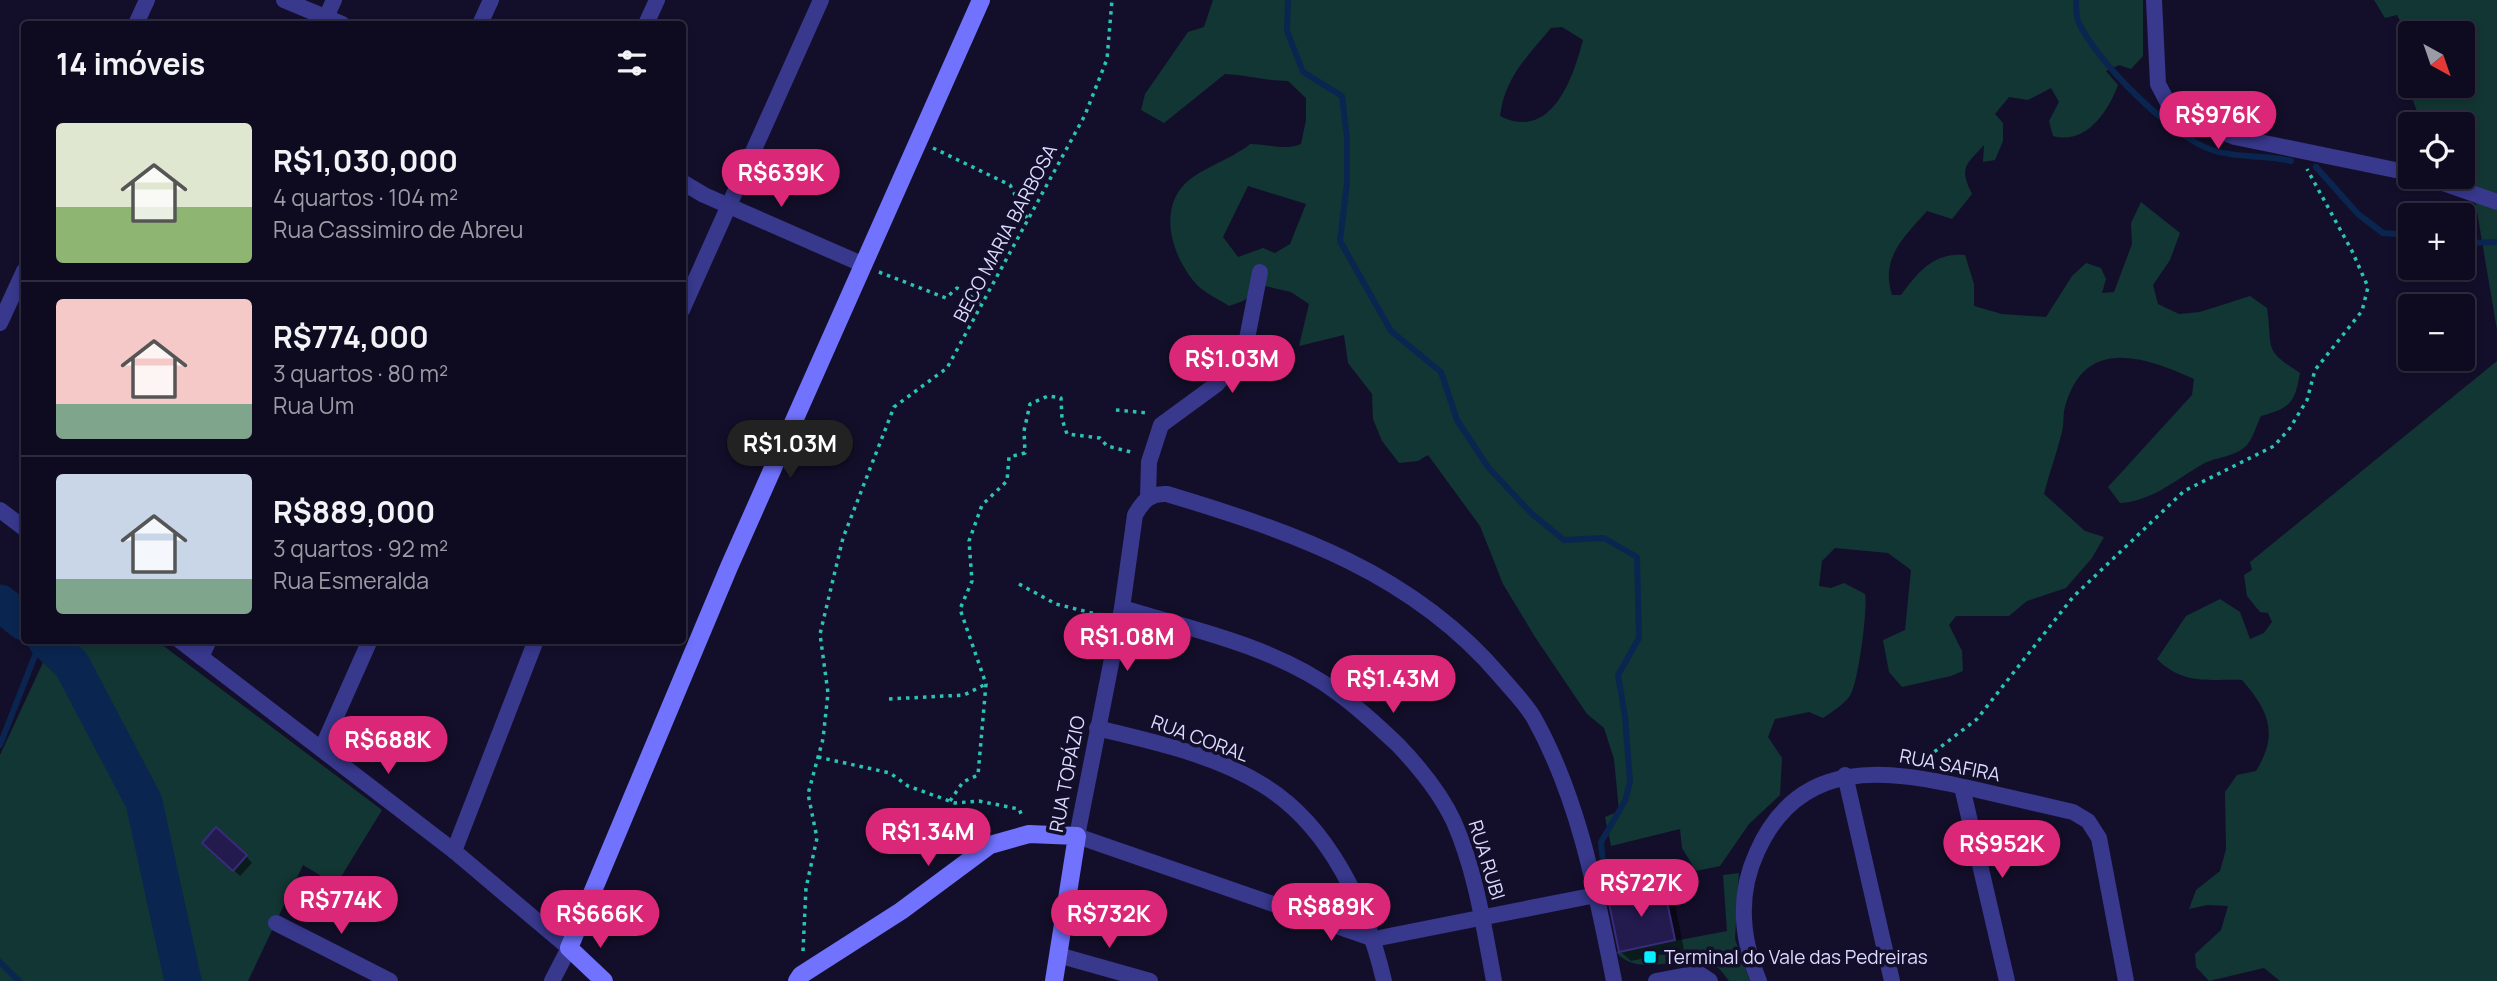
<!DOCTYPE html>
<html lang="pt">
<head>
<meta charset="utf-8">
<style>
  :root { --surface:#0e0b20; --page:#1c192d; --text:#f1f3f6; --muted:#9b9ba5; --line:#2e2b3e; --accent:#db2777 }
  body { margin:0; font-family:Manrope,sans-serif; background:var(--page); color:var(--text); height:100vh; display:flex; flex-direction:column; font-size:26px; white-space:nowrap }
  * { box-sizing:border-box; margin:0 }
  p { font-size:23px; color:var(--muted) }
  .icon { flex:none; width:38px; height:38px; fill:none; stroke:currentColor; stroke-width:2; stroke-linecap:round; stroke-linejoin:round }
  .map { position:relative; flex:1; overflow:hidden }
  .panel { position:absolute; left:21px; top:21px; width:665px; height:623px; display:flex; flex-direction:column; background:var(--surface); border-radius:7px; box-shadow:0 4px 10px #0003,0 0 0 2px var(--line) }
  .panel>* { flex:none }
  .needle { width:46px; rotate:140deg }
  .fabs { position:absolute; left:2398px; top:21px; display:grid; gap:14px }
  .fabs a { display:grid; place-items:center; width:77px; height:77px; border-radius:7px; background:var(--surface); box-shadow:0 4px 10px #0003,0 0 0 2px var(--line); font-size:35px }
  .price { position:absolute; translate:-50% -60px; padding:0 16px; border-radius:24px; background:var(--accent); color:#fff; font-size:23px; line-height:46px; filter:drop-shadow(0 2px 4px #0008) }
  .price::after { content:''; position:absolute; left:50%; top:42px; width:21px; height:16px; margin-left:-10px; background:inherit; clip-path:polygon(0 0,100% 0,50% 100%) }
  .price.selected { background:#222; color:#fff }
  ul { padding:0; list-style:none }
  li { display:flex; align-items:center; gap:21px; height:175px; padding:0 35px }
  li+li { border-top:2px solid var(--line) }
  li span { display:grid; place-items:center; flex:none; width:196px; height:140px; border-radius:7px; color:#555 }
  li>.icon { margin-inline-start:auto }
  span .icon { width:84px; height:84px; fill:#fffc; stroke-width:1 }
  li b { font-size:30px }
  h2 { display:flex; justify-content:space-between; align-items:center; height:84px; padding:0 35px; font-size:30px }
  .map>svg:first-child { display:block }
</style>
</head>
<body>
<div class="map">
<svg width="2497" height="981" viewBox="0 0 2497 981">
  <rect width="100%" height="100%" fill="#130f2b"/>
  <!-- green -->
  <g fill="#123633" fill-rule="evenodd">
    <path d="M1213,0H2143V56L2131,69L2119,65L2106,71L2118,85C2108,112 2086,145 2053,136L2049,121L2059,102L2051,88L2028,100L2009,97L1995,114L2003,123V141L1995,160L1983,162L1984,145C1965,166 1959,167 1972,194L1952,219L1927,211C1904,237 1880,258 1892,295H1901C1918,272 1934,252 1965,255L1974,284V306L2002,314L2046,317L2072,276L2086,263L2101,268L2106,279L2102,293L2114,292L2132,244L2131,223L2141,202L2180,233L2170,260L2153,285L2158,304L2179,314L2200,312L2250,296L2267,308C2273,349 2262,349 2300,373C2295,402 2291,408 2261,416C2257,424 2253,438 2247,445C2234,458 2217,456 2203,464C2175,480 2153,501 2120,503L2108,487L2192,395L2194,379C2143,356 2082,335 2064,411C2063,418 2064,425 2062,432C2057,453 2049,473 2044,494L2085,531L2104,537L2092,558L2066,588L2027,601L2009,616H1956L1949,625L1962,651L1963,671L1951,676L1902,687L1889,672L1883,640L1905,630L1911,570L1888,553L1835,548L1822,561L1819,586L1831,588L1844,583L1865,594C1868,608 1858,687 1849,697C1843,705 1832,712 1823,718L1809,712L1775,719L1768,737L1782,758L1780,795L1749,824L1720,866L1696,871L1682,848L1680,829L1611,846L1605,817L1619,811L1614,759L1604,728L1587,714L1535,637L1503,584L1480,526L1428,455L1418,461L1399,463L1382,441L1373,419L1372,394L1348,363L1344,335L1299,346L1309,304L1291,292L1265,286L1243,301L1229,306C1219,299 1206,294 1197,285C1175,261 1158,216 1182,187C1197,169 1231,160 1250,144C1269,144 1284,151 1301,144L1306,120V98L1288,81C1265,81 1248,75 1225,74L1164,123L1141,110L1145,94L1188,32L1204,27ZM1562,27L1583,40C1573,79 1551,142 1500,116C1505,77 1527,57 1551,28ZM1248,186L1306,204L1290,244L1275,253L1263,248L1238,257L1223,237Z"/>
    <polygon points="2374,0 2497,0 2497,330 2472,182 2454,177 2462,177 2462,124 2422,124 2407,85 2407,74 2410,74 2410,86 2462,86 2462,33 2419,33 2414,29 2404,29 2397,15 2385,18"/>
    <path d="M2497,361V981H2280L2264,968L2209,981L2196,967L2195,954L2221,930L2228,906L2207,905L2189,909L2196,890L2220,871L2226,849L2225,792L2237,775L2256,771C2279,734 2269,711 2242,680C2208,679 2183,685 2157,659L2186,616L2220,599L2240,612L2250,639L2264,633L2272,622L2268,613L2260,612L2247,596L2244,575L2252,570L2250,562Z"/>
    <polygon points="53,641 157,641 382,810 336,885 303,865 248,981 0,981 0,755"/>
    <path d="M1739,873L1735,939L1750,981H1729C1725,976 1720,968 1714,965C1687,950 1640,981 1616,952L1727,931L1723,875Z"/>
  </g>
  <!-- shadow -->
  <g fill="#0007">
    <polygon points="211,850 246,856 252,863 240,876"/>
    <polygon points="1664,889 1674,899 1684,950 1631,961 1620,951"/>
  </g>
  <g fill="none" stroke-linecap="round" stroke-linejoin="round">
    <!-- stream -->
    <g stroke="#0a2650" stroke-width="6">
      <polyline points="1288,0 1287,31 1303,72 1342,96 1347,138 1347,183 1340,241 1391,331 1441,372 1457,420 1488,467 1532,514 1564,540 1604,538 1637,557 1639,638 1618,675 1625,716 1630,782 1625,801 1601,842 1603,864"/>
      <path d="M2076,0C2076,7 2076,15 2078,21C2095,60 2172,137 2212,150C2238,159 2265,154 2291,161"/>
      <polyline points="2316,167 2358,214 2383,233 2410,235"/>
      <polyline points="2462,240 2469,243 2497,242"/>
      <polyline points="0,745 41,640"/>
      <polyline points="0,962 19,981"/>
    </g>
    <!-- river -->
    <g stroke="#0a2650" stroke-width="37">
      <polyline points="0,603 24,622"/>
      <polyline points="46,640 72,665 144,802 183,981"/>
    </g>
  </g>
  <!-- building -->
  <g fill="#231a4e" stroke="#382b7b" stroke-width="2">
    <polygon points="216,827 247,855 233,871 202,843"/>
    <polygon points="1664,887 1675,940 1619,952 1608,898"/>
  </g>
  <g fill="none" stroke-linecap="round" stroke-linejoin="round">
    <!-- path -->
    <g stroke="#29c4b4" stroke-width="3.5" stroke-dasharray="3.5 5" stroke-linecap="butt">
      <polyline points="933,148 1010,185 1028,220"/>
      <polyline points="879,272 946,298 957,288 983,304"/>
      <polyline points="1116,410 1148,413"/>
      <polyline points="1019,584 1056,604 1104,616"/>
      <polyline points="889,699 964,695 986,684"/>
      <polyline points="818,757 890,773 908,786 955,803 979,801 1019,809 1022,816"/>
      <polyline points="1921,762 1977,719 2073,597 2184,491 2274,446 2290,428 2307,400 2315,370 2362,311 2368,287 2352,251 2307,169"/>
      <polyline points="950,801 963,782 978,775 986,684 960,609 972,581 969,541 982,505 1007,481 1009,457 1025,453 1024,431 1030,404 1048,396 1061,398 1062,419 1067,434 1100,438 1107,446 1135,453"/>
      <polyline points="803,951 806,888 817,838 808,794 823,739 828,693 820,634 843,538 894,407 947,368 1085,115 1107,59 1112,0"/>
    </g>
    <!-- street -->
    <g stroke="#38388d" stroke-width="16">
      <polyline points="284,0 342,24"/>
      <polyline points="2154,0 2158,84 2169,105 2182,116 2235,137 2410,173"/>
      <polyline points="136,24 147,0"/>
      <polyline points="323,24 334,0"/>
      <polyline points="480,24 491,0"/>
      <polyline points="646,24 657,0"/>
      <polyline points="2426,177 2497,202"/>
      <polyline points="682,182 704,195 864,265"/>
      <polyline points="682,310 821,0"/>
      <polyline points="0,323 24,271"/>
      <polyline points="1148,497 1149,462 1161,425 1217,384 1245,349 1260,272"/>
      <polyline points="0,510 24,528"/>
      <path d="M1122,608C1194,630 1277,647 1338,693C1360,709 1379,727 1398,745C1419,767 1441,794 1454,822C1476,872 1484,928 1494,981"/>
      <polyline points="179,640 454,851 569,948 552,981"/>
      <polyline points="201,657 209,640"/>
      <path d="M1097,728C1153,742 1213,754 1263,785C1330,826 1367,908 1384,981"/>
      <polyline points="322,748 370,640"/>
      <polyline points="1845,775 1892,981"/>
      <polyline points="1962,787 2007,981"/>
      <polyline points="454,851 536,640"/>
      <path d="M1596,895L1374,939L1077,836L1122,608L1135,515C1143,501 1150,493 1167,494C1293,532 1413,573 1501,677C1512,690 1526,704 1534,718C1579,799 1596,891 1614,981"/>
      <polyline points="276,923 390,981"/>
      <polyline points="1058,955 1150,981"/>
      <polyline points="1656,981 1698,973 1710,981"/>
      <path d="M1759,981C1741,938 1737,895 1757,852C1799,757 1885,769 1969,788C2004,796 2038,804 2073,812L2088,821L2099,838L2126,981"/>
    </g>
    <!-- secondary -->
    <g stroke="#7173ff" stroke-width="18">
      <polyline points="604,981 569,948 729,567 981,0"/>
      <polyline points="797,981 801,975 901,911 990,845 1029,834 1077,836 1054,981"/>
    </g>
  </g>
  <!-- markers -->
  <rect fill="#06f0ff" stroke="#130f2b" stroke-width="2.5" x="1643" y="950" width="14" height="14" rx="3.5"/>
  <g text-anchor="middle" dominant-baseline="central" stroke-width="7" stroke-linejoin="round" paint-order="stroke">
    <!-- street labels -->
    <g font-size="19" fill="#dddaff" stroke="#130f2b">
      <text transform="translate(1005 233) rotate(-62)">BECO MARIA BARBOSA</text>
      <text transform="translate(1200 738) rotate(20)">RUA CORAL</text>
      <text transform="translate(1950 765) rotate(11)">RUA SAFIRA</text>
      <text transform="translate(1067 774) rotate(-79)">RUA TOPÁZIO</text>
      <text transform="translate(1487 860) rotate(73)">RUA RUBI</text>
    </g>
    <!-- poi labels -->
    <g font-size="19" fill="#dddaff" stroke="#130f2b" text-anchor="start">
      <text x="1664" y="957">Terminal do Vale das Pedreiras</text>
    </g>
  </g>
</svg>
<div class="fabs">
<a><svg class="needle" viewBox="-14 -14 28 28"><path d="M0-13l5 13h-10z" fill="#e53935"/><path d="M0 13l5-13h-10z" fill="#9b9ba5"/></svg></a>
<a><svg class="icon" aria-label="locate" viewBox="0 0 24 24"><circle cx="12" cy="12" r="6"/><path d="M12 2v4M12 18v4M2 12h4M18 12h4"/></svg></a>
<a>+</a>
<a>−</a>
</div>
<b class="price" style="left:2218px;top:151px">R$976K</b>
<b class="price" style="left:781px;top:209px">R$639K</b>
<b class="price" style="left:1232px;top:395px">R$1.03M</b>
<b class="price selected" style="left:790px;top:480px">R$1.03M</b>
<b class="price" style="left:1127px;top:673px">R$1.08M</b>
<b class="price" style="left:1393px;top:715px">R$1.43M</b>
<b class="price" style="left:388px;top:776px">R$688K</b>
<b class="price" style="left:928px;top:868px">R$1.34M</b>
<b class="price" style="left:2002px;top:880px">R$952K</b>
<b class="price" style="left:1641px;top:919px">R$727K</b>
<b class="price" style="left:341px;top:936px">R$774K</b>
<b class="price" style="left:1331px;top:943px">R$889K</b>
<b class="price" style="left:600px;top:950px">R$666K</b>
<b class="price" style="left:1109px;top:950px">R$732K</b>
<section class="panel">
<h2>14 imóveis<svg class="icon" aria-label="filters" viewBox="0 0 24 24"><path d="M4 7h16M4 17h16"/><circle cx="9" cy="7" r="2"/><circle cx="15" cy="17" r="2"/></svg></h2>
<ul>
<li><span style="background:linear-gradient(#dfe7d0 60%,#8fb573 0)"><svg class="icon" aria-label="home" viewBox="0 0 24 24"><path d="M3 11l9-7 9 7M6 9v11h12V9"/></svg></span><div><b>R$1,030,000</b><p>4 quartos · 104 m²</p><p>Rua Cassimiro de Abreu</p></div></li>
<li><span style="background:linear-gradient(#f6c9c9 75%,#7fa58c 0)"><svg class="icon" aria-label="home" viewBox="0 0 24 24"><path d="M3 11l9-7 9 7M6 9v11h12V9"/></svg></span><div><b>R$774,000</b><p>3 quartos · 80 m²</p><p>Rua Um</p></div></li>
<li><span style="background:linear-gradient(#c9d6e8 75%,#7fa58c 0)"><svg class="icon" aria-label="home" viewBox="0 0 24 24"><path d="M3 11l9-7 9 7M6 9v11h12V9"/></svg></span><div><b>R$889,000</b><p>3 quartos · 92 m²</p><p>Rua Esmeralda</p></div></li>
</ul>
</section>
</div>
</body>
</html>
